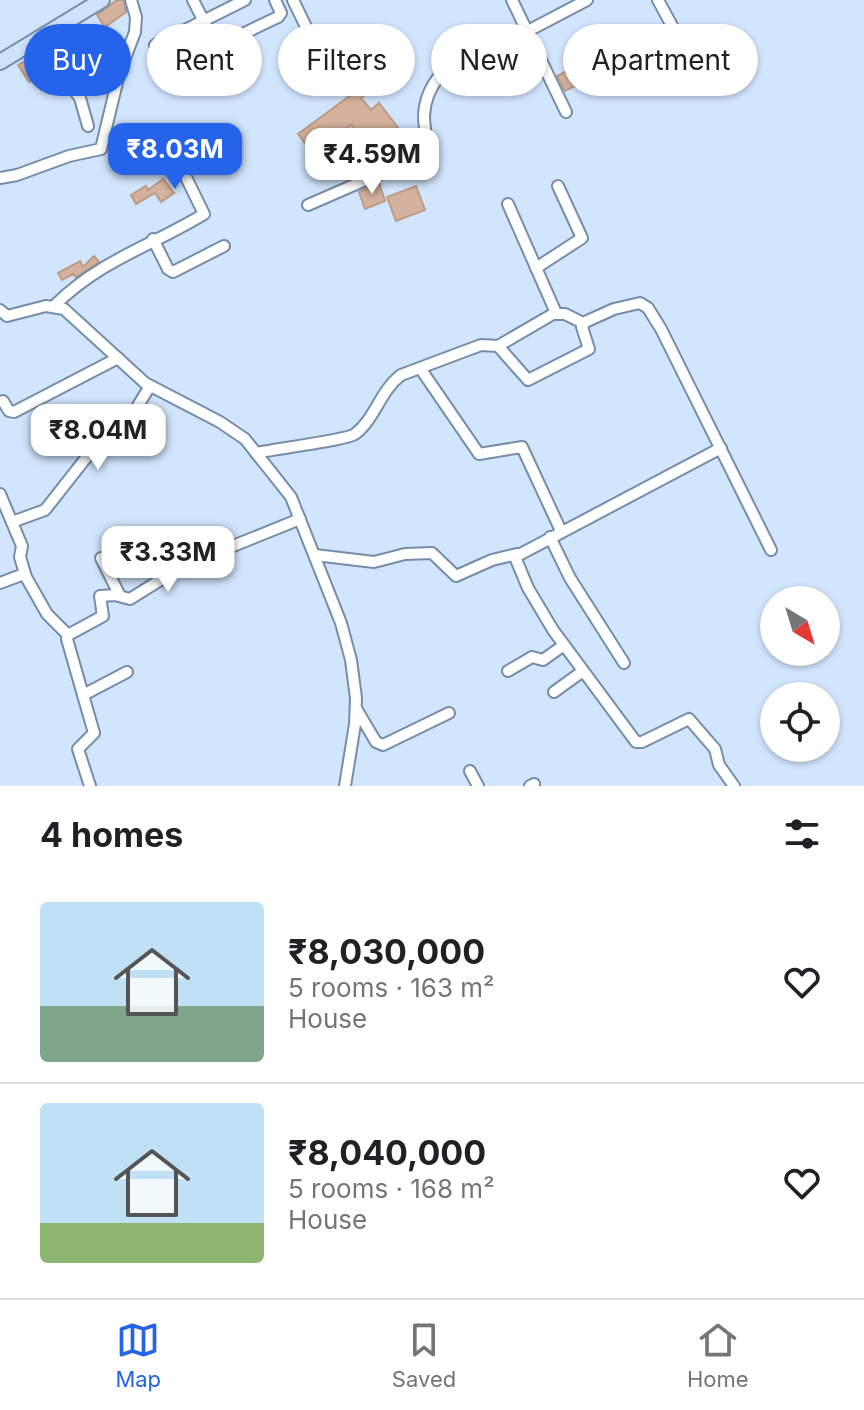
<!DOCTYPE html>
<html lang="en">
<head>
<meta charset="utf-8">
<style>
  :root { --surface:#fff; --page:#f2f2f2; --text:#202124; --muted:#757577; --line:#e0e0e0; --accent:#2563eb }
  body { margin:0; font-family:Inter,sans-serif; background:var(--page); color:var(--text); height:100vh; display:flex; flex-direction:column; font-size:30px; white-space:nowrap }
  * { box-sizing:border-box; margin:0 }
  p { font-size:26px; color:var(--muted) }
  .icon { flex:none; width:44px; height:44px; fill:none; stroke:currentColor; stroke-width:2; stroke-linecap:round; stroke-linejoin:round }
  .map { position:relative; height:786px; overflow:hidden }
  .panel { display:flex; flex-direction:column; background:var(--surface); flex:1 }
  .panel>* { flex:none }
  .banner { position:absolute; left:24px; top:24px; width:816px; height:72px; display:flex; gap:16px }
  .needle { width:52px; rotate:142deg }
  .tools { position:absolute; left:760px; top:586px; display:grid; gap:16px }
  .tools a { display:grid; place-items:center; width:80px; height:80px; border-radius:50%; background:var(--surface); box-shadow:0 2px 6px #0004; font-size:40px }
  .price { position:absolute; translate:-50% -68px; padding:0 18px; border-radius:16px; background:#fff; color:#222; font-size:26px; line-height:52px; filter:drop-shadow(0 2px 4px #0008) }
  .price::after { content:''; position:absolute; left:50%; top:48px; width:24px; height:18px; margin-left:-12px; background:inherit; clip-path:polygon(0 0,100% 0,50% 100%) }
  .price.active { background:var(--accent); color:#fff }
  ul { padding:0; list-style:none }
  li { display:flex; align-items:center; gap:24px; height:200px; padding:0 40px }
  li+li { border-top:2px solid var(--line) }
  li span { display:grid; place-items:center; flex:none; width:224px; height:160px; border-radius:8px; color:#555 }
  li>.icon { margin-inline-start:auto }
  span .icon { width:96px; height:96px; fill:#fffc; stroke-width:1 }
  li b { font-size:34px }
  h2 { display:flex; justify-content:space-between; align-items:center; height:96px; padding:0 40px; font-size:34px }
  .tag { padding:0 28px; border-radius:36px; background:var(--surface); box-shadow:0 2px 6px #0004; font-size:28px; line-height:72px }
  .tag.active { background:var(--accent); color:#fff }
  .tab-bar { display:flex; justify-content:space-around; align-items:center; height:112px; border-top:2px solid var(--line); background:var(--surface); font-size:22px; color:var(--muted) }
  .tab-bar a { display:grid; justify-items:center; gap:4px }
  .tab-bar .active { color:var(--accent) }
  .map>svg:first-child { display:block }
</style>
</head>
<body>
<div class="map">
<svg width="864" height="786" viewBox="0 0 864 786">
  <rect width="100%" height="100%" fill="#d1e5fd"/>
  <!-- building -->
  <g fill="#d5b29d" stroke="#bc9b87" stroke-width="2">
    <polygon points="117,0 123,0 126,12 105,27 97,15"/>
    <polygon points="609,29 617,44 595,56 588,41"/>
    <polygon points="379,53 391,67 373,82 376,86 361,98 371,110 379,103 399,129 371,151 351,125 313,154 298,134 359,89 361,82 354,73"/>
    <polygon points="30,58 41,75 29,82 18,65"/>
    <polygon points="581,64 589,79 565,91 557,76"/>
    <polygon points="163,179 174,193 161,202 155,193 136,204 131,195 146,186 148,190"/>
    <polygon points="379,183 385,201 365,209 359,192"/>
    <polygon points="416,186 425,210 396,221 387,197"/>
    <polygon points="94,256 99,262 76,277 73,274 62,280 58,273 80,261 83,267"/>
    <polygon points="218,527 223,541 207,548 201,532"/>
  </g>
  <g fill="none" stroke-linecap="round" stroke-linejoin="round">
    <defs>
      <g id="street">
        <polyline points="193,0 225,63"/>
        <polyline points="293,0 311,37 353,84"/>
        <polyline points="512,0 566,112"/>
        <polyline points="658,0 690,59"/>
        <polyline points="526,32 587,0"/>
        <polyline points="38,40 80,98 88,126"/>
        <polyline points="155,45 245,0"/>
        <polyline points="195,57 278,17 281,13 275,0"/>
        <polyline points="0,178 17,175 69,156 101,149 119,74 135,32 136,17 131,0"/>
        <polyline points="508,204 556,313"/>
        <path d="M308,205L423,155C429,142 424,130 424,116C425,83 450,62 475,45L486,47L508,83L516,84L544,68"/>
        <polyline points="153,239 168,269 173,272 224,246"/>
        <polyline points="536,268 582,238 558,186"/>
        <path d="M55,305C102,259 152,246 204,214L180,165"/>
        <polyline points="0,310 7,316 46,306 64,309 145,383 220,422 245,439 291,497 341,623 351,660 356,698 355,724 345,786"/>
        <polyline points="498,346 553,314 565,314 583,323"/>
        <polyline points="420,368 479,454 522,447 561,531"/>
        <polyline points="3,401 9,411 14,412 118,358"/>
        <polyline points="721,448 515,557 528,588 553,630 636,742 642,742 689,719 715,749 719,765 734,786"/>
        <path d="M256,453C274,449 347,440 355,434C375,419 380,391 401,375L481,345L498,346L528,380L589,349L582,327L585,322L614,309L640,303L648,308L661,329L771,550"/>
        <polyline points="0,494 22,546 20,557 26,577 47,614 68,635"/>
        <polyline points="12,522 45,510 104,435 123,430 150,386"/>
        <polyline points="550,537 570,578 624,663"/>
        <polyline points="315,555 374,562 405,554 432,553 456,576 492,560 517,554"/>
        <polyline points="101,558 120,596"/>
        <polyline points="0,583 24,574"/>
        <polyline points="508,671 532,657 543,660 564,645"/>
        <polyline points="554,692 583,671"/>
        <polyline points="83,695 67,639 68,635 103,616 100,596 115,595 130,599 181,567 300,519"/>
        <polyline points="357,710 376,742 383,745 449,713"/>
        <polyline points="470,771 478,786"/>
        <polyline points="90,786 78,749 94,733 83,695 127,672"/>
        <polyline points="530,786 534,784"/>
      </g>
      <polyline id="secondary" points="0,62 102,0"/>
    </defs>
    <!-- street casing -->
    <use href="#street" stroke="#768da8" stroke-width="14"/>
    <!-- secondary casing -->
    <use href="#secondary" stroke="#768da8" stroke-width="18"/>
    <!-- street -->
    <use href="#street" stroke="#fff" stroke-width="10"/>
    <!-- secondary -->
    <use href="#secondary" stroke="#cee3fb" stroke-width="14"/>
  </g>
</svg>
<div class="tools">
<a><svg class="needle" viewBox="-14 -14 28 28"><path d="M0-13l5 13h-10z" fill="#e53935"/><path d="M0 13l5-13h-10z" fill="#757577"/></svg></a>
<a><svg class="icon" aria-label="locate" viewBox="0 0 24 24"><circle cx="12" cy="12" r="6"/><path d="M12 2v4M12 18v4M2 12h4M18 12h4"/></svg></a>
</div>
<b class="price active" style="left:175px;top:191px">₹8.03M</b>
<b class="price" style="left:372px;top:196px">₹4.59M</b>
<b class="price" style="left:98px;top:472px">₹8.04M</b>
<b class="price" style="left:168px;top:594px">₹3.33M</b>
<div class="banner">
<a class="tag active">Buy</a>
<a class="tag">Rent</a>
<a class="tag">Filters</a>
<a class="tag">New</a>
<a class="tag">Apartment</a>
</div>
</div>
<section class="panel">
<h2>4 homes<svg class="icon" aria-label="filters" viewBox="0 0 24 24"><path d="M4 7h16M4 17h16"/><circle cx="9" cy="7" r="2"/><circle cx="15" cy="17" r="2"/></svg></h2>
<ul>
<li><span style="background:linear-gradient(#bfe0f5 65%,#7fa58c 0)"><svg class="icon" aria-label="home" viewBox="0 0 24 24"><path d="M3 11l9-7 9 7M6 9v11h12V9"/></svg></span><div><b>₹8,030,000</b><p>5 rooms · 163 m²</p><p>House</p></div><svg class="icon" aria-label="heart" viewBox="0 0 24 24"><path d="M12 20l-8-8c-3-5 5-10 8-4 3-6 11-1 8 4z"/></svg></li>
<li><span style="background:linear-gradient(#bfe0f5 75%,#8fb573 0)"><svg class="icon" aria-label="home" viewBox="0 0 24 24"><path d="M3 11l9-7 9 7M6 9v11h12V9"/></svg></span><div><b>₹8,040,000</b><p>5 rooms · 168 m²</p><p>House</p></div><svg class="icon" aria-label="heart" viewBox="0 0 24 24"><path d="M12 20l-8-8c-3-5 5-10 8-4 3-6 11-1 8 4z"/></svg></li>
</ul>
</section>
<nav class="tab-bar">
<a class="active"><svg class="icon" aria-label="map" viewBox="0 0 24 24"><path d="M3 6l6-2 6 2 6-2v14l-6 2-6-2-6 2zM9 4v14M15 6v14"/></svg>Map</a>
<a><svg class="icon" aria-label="saved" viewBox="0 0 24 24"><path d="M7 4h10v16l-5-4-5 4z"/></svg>Saved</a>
<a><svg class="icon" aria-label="home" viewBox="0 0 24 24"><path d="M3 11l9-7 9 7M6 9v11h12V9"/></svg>Home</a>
</nav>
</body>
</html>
